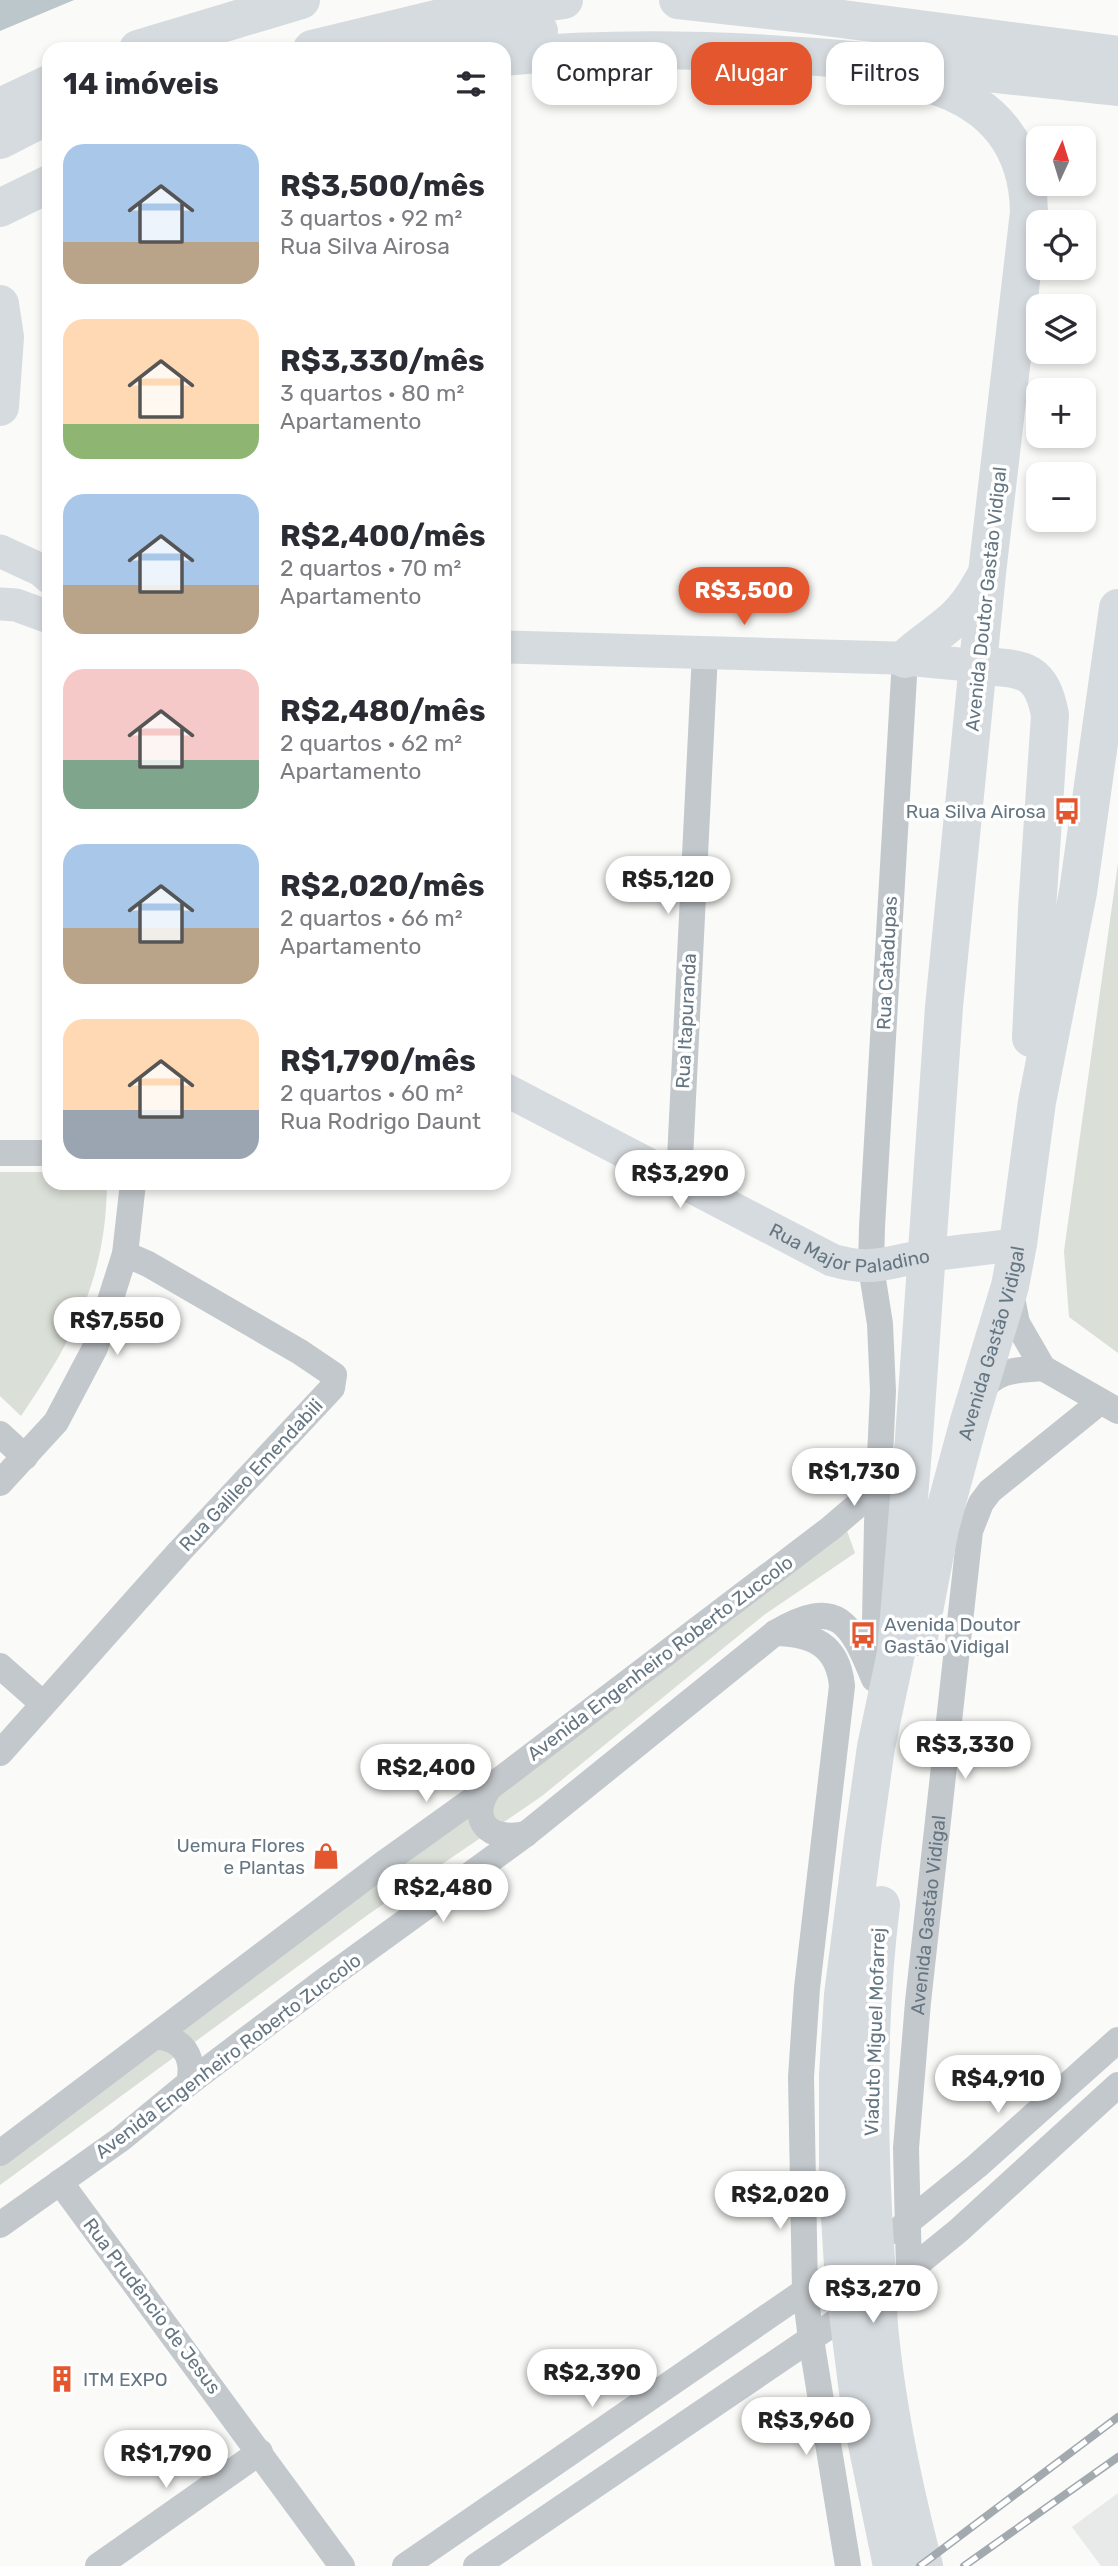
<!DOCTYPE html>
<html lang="pt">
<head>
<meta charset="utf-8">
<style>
  :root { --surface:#fff; --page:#f2f2f3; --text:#2b2b33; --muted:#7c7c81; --accent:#e4572e }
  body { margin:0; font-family:Rubik,sans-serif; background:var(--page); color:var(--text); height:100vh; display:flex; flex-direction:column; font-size:26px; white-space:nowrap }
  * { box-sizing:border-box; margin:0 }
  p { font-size:23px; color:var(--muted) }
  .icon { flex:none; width:38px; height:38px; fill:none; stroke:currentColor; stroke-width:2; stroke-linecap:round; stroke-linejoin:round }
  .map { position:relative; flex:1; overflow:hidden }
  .sheet { position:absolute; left:42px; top:42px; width:469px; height:1148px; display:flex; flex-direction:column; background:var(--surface); border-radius:21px; box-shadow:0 4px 10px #0003 }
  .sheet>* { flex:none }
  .top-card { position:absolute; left:532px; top:42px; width:480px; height:63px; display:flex; gap:14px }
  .needle { width:46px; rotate:4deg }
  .buttons { position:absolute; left:1026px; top:126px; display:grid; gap:14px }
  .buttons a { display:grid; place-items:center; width:70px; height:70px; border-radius:14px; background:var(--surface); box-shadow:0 4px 10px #0003; font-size:35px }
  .price { position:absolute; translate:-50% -60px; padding:0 16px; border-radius:24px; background:#fff; color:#222; font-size:23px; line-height:46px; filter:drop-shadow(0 2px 4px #0008) }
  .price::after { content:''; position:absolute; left:50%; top:42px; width:21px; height:16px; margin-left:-10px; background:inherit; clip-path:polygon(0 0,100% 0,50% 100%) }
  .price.current { background:var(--accent); color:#fff }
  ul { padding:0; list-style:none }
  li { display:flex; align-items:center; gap:21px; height:175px; padding:0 21px }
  li span { display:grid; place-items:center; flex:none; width:196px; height:140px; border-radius:21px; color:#555 }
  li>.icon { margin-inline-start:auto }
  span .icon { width:84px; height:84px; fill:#fffc; stroke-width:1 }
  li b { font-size:30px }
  h2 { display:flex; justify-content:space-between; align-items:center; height:84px; padding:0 21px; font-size:30px }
  .tag { padding:0 24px; border-radius:21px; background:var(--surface); box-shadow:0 4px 10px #0003; font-size:24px; line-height:63px }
  .tag.current { background:var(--accent); color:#fff }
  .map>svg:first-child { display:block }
</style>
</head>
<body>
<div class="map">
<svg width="1118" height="2566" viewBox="0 0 1118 2566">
  <rect width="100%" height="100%" fill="#fafaf8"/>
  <!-- built -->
  <polygon fill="#e8e9e9" points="1118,2493 1118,2566 1101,2566 1072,2527"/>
  <!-- green -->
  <g fill="#dadfd7">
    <polygon points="1118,863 1118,1353 1069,1317 1064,1251"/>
    <path d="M0,1172H49V1183H107C106,1279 74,1338 21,1416L0,1396Z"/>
    <polygon points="846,1528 855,1553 764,1615 542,1796 369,1914 0,2185 0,2160"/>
  </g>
  <!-- water -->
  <polygon fill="#bbc7cb" points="0,0 74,0 0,31"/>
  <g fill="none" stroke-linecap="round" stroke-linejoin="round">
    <!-- minor -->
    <g stroke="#c3c8cc" stroke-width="26">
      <polyline points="0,1153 49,1153"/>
      <polyline points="679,1179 705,653"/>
      <polyline points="1011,1293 1017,1323 1043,1368 1118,1411"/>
      <path d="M979,1391C1002,1368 1013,1371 1043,1368"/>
      <polyline points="0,1434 25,1457"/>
      <polyline points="0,1483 56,1422 95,1348 125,1254 133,1183"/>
      <path d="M775,1633C812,1634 838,1644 842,1686L807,1988L801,2077L805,2291L811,2339L848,2566"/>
      <polyline points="0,1666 42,1703"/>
      <polyline points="874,1670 877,1523 883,1391 880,1324 871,1267 872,1227 905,659"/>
      <polyline points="0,1753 180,1551 332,1388 334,1375 300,1352 148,1264 125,1254"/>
      <path d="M489,1788C467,1821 490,1842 526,1834"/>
      <path d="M156,2036C183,2039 195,2056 189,2083"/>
      <polyline points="0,2153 387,1861 489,1788 831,1528 879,1487"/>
      <polyline points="60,2182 342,2566"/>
      <path d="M0,2225L121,2139L189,2083L325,1980L526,1834L775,1633C837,1596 851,1622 874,1679"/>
      <polyline points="897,2231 977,2166 1118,2040"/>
      <path id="s1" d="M909,2271L906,2148L918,2002L970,1531L981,1503L990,1491L1100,1402"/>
      <polyline points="900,2278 958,2231 1118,2085"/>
      <polyline points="98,2566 260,2452"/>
      <polyline points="405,2566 818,2282"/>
      <polyline points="476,2566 859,2306"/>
    </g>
    <!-- major -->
    <g stroke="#d6dbdf" stroke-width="33">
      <polyline points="0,551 41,570 49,577"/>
      <polyline points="0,604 16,605 49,617"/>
      <polyline points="504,647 895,658 980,666"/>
      <path id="s2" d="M504,1089L832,1260C873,1272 885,1262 925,1256C956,1251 987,1249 1018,1244"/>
    </g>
    <!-- highway -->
    <g stroke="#d6dbdf" stroke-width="38">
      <polyline points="678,0 804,14 1118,55"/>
      <polyline points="138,49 301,0"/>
      <polyline points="312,49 440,18 564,0"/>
      <polyline points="406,49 464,39 539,31"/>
      <path d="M504,57C709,37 914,66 1118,87"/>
      <path d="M840,59C852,66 866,76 879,79C896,83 915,80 932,85C995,104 1028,148 1029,212L987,573L944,1007L914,1438L896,1653L876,1747L863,1839L843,1995L838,2075V2185L844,2282L861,2415L892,2566"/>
      <polyline points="0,107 49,84"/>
      <polyline points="0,140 49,115"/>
      <polyline points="0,208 49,184"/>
      <polyline points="0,304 5,337 0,407"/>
      <path d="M905,659C920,644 938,634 953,620C968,607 977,591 986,575"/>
      <path d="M980,666C1022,669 1041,667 1050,715L1037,909L1031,1038"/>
      <path id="s3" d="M919,1637L940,1528L969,1421L1010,1286L1018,1244L1037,1102L1078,892L1118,608"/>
      <path d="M881,1905C866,2023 868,2143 876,2261C878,2286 877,2311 880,2336C888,2414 904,2490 924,2566"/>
    </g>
    <defs>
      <g id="rail">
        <polyline points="920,2566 1118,2417"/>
        <polyline points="964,2566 1118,2457"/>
      </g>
    </defs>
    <!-- rail casing -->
    <use href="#rail" stroke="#a2aab0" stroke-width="8"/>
    <!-- rail -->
    <use href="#rail" stroke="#fff" stroke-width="5" stroke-dasharray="16" stroke-linecap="butt"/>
  </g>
  <!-- icons -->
  <defs>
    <symbol id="bus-bare" viewBox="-9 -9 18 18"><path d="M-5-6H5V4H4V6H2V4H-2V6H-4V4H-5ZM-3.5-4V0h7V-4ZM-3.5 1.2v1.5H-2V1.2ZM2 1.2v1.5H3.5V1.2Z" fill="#e4572e" stroke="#fff" stroke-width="2.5" paint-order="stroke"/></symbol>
    <symbol id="shop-bare" viewBox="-9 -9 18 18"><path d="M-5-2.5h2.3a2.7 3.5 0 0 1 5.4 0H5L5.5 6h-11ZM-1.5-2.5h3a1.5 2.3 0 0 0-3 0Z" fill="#e4572e" stroke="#fff" stroke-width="2.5" paint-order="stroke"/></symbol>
    <symbol id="building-bare" viewBox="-9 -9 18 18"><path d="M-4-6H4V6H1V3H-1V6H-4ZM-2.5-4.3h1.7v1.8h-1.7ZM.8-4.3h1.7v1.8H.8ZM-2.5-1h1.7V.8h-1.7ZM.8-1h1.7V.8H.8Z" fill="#e4572e" stroke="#fff" stroke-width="2.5" paint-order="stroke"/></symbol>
  </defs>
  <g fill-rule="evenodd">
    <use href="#bus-bare" x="1048" y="792" width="38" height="38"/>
    <use href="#bus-bare" x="844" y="1616" width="38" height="38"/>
    <use href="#shop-bare" x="307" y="1837" width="38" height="38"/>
    <use href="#building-bare" x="43" y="2360" width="38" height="38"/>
  </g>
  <g text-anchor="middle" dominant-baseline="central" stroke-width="7" stroke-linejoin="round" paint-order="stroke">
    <!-- street labels -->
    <g font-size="19" fill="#657683" stroke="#fff">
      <text transform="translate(986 599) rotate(-84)">Avenida Doutor Gastão Vidigal</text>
      <text transform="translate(887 963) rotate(-87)">Rua Catadupas</text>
      <text transform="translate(686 1021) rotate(-87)">Rua Itapuranda</text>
      <text stroke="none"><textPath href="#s2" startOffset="385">Rua Major Paladino</textPath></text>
      <text stroke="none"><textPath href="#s3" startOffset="303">Avenida Gastão Vidigal</textPath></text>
      <text transform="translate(251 1475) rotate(-47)">Rua Galileo Emendabili</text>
      <text transform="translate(660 1658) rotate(-37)">Avenida Engenheiro Roberto Zuccolo</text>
      <text stroke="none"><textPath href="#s1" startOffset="357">Avenida Gastão Vidigal</textPath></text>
      <text transform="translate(875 2032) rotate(-88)">Viaduto Miguel Mofarrej</text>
      <text transform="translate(228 2056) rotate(-37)">Avenida Engenheiro Roberto Zuccolo</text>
      <text transform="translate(152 2306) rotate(53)">Rua Prudêncio de Jesus</text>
    </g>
    <!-- poi labels -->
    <g font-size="19" fill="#657683" stroke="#fff" text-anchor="end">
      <text x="1046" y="811">Rua Silva Airosa</text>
      <text x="884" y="1624" text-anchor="start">Avenida Doutor<tspan x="884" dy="22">Gastão Vidigal</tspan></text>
      <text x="305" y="1845">Uemura Flores<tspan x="305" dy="22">e Plantas</tspan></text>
      <text x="83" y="2379" text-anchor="start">ITM EXPO</text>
    </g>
  </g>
</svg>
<div class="buttons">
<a><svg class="needle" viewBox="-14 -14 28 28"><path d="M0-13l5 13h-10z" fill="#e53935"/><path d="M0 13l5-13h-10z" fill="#7c7c81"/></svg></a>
<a><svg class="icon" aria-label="locate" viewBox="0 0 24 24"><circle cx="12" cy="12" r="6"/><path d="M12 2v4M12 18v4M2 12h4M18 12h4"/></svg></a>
<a><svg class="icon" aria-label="layers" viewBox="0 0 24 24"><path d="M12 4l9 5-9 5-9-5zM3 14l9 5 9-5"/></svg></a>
<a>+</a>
<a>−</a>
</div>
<b class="price current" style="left:744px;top:627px">R$3,500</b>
<b class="price" style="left:668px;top:916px">R$5,120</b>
<b class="price" style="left:680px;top:1210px">R$3,290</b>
<b class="price" style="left:117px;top:1357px">R$7,550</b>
<b class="price" style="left:854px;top:1508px">R$1,730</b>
<b class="price" style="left:965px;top:1781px">R$3,330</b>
<b class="price" style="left:426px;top:1804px">R$2,400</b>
<b class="price" style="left:443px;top:1924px">R$2,480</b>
<b class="price" style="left:998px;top:2115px">R$4,910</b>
<b class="price" style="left:780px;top:2231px">R$2,020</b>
<b class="price" style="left:873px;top:2325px">R$3,270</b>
<b class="price" style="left:592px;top:2409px">R$2,390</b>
<b class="price" style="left:806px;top:2457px">R$3,960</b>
<b class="price" style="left:166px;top:2490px">R$1,790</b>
<div class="top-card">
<a class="tag">Comprar</a>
<a class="tag current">Alugar</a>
<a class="tag">Filtros</a>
</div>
<section class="sheet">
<h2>14 imóveis<svg class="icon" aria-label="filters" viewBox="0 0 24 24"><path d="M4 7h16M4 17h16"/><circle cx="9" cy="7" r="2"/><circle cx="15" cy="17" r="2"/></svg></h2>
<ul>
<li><span style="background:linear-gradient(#a9c7e8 70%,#b9a48a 0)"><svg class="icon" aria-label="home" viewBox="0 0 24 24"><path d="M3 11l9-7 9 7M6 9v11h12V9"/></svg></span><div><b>R$3,500/mês</b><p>3 quartos · 92 m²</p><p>Rua Silva Airosa</p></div></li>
<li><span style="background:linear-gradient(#ffd9b3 75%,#8fb573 0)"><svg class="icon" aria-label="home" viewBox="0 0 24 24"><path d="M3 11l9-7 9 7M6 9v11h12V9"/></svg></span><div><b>R$3,330/mês</b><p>3 quartos · 80 m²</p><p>Apartamento</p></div></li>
<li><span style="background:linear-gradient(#a9c7e8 65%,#b9a48a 0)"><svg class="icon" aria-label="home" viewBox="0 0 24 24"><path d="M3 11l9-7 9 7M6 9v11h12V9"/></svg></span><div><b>R$2,400/mês</b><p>2 quartos · 70 m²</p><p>Apartamento</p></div></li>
<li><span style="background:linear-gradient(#f6c9c9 65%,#7fa58c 0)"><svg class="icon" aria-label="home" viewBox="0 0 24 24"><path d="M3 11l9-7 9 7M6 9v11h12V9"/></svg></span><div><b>R$2,480/mês</b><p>2 quartos · 62 m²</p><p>Apartamento</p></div></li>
<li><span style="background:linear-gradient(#a9c7e8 60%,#b9a48a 0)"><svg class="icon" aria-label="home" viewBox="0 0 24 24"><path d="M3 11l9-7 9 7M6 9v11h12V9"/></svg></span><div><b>R$2,020/mês</b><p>2 quartos · 66 m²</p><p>Apartamento</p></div></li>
<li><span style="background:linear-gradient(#ffd9b3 65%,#9aa5b1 0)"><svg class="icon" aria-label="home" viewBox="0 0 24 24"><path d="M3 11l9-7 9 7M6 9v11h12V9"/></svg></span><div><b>R$1,790/mês</b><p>2 quartos · 60 m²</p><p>Rua Rodrigo Daunt</p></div></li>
</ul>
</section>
</div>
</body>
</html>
